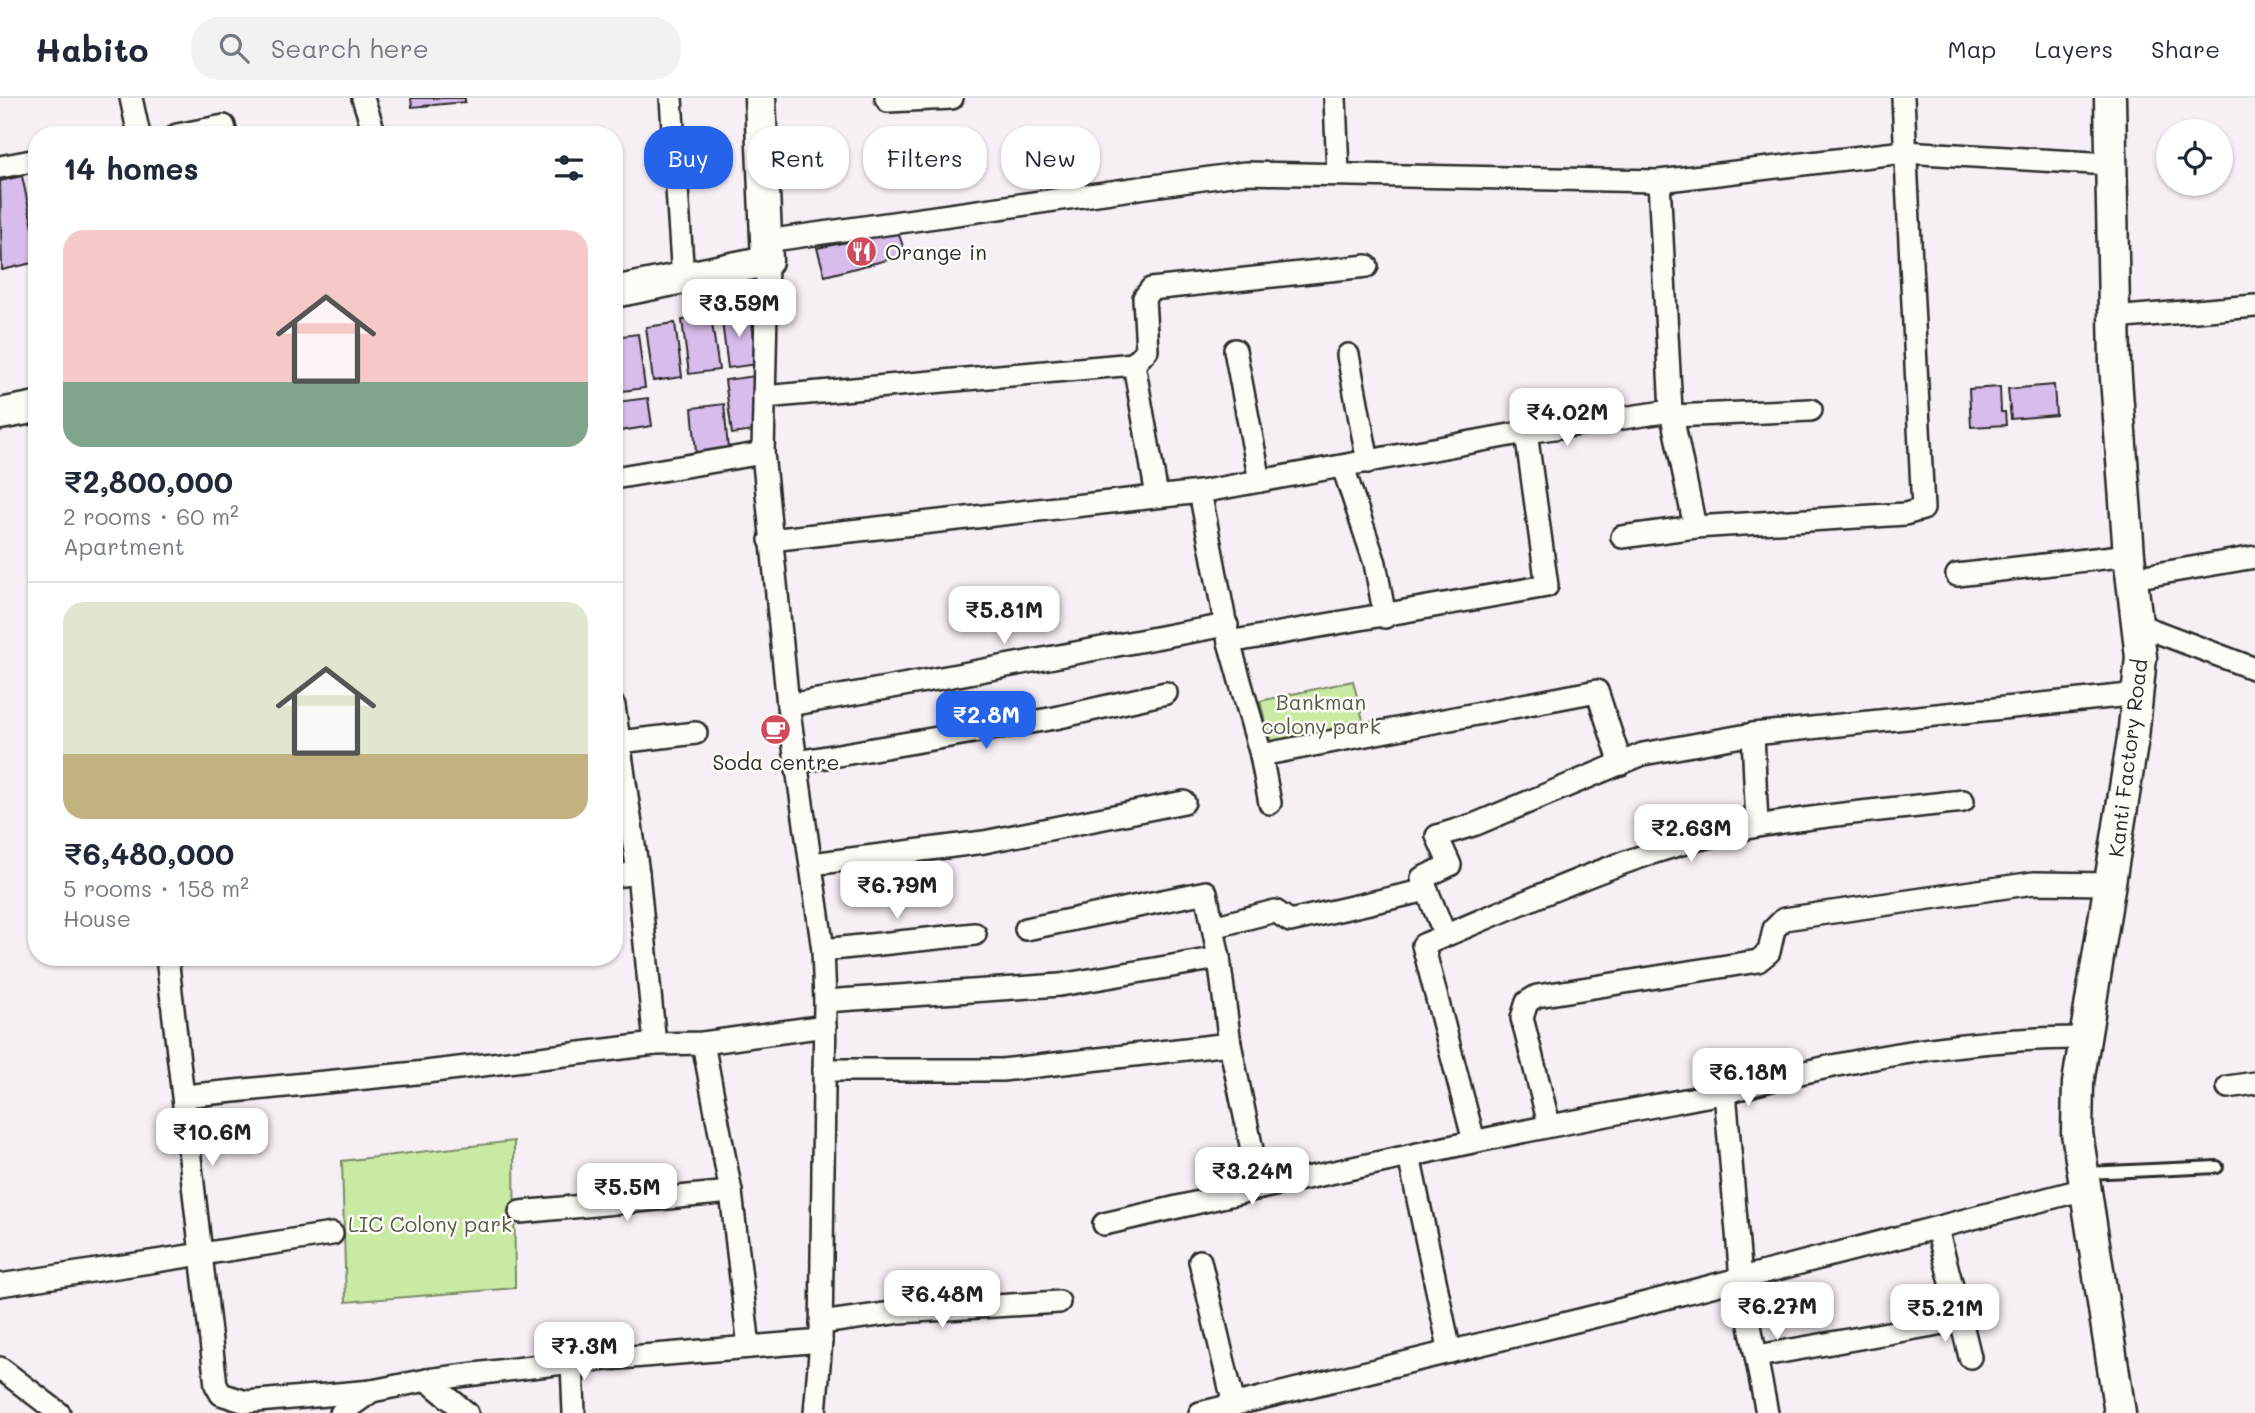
<!DOCTYPE html>
<html lang="en">
<head>
<meta charset="utf-8">
<style>
  :root { --surface:#fff; --page:#f2f2f3; --text:#1f2937; --muted:#747a83; --line:#e0e1e3; --accent:#2563eb }
  body { margin:0; font-family:Mali,sans-serif; background:var(--page); color:var(--text); height:100vh; display:flex; flex-direction:column; font-size:26px; white-space:nowrap }
  * { box-sizing:border-box; margin:0 }
  p { font-size:23px; color:var(--muted) }
  .icon { flex:none; width:38px; height:38px; fill:none; stroke:currentColor; stroke-width:2; stroke-linecap:round; stroke-linejoin:round }
  .map { position:relative; flex:1; overflow:hidden }
  .drawer { position:absolute; left:28px; top:28px; width:595px; height:840px; display:flex; flex-direction:column; background:var(--surface); border-radius:28px; box-shadow:0 2px 5px #0004 }
  .drawer>* { flex:none }
  .top-card { position:absolute; left:644px; top:28px; width:665px; height:63px; display:flex; gap:14px }
  .fabs { position:absolute; left:2156px; top:21px; display:grid; gap:14px }
  .fabs a { display:grid; place-items:center; width:77px; height:77px; border-radius:50%; background:var(--surface); box-shadow:0 2px 5px #0004; font-size:35px }
  .price { position:absolute; translate:-50% -60px; padding:0 16px; border-radius:14px; background:#fff; color:#222; font-size:23px; line-height:46px; filter:drop-shadow(0 2px 4px #0008) }
  .price::after { content:''; position:absolute; left:50%; top:42px; width:21px; height:16px; margin-left:-10px; background:inherit; clip-path:polygon(0 0,100% 0,50% 100%) }
  .price.active { background:var(--accent); color:#fff }
  ul { padding:0; list-style:none }
  li { display:grid; align-content:center; gap:14px; height:371px; padding:0 35px }
  li+li { border-top:2px solid var(--line) }
  li span { display:grid; place-items:center; height:217px; border-radius:21px; color:#555 }
  li>.icon { margin-inline-start:auto }
  span .icon { width:126px; height:126px; fill:#fffc; stroke-width:1 }
  li b { font-size:30px }
  h2 { display:flex; justify-content:space-between; align-items:center; height:84px; padding:0 35px; font-size:30px }
  .tag { padding:0 24px; border-radius:28px; background:var(--surface); box-shadow:0 2px 5px #0004; font-size:24px; line-height:63px }
  .tag.active { background:var(--accent); color:#fff }
  header { display:flex; align-items:center; gap:42px; box-sizing:border-box; height:98px; padding:0 35px; background:var(--surface); border-bottom:2px solid var(--line) }
  header strong { font-size:33px }
  nav { display:flex; gap:38px; margin-inline-start:auto; font-size:24px }
  .search { width:490px; height:63px; background:var(--page); display:flex; align-items:center; gap:18px; box-sizing:border-box; padding:0 24px; border-radius:28px; color:var(--muted); font-size:26px }
  .map>svg:first-child { display:block }
</style>
</head>
<body>
<header>
<strong>Habito</strong>
<div class="search"><svg class="icon" aria-label="search" viewBox="0 0 24 24"><circle cx="10" cy="10" r="6"/><path d="M15 15l6 6"/></svg>Search here</div>
<nav><a>Map</a><a>Layers</a><a>Share</a></nav>
</header>
<div class="map">
<svg width="2255" height="1315" viewBox="0 0 2255 1315">
  <rect width="100%" height="100%" fill="#f6eff5"/>
  <filter id="ink" filterUnits="userSpaceOnUse"><feTurbulence type="fractalNoise" baseFrequency=".0143" numOctaves="2"/><feDisplacementMap in="SourceGraphic" scale="14" xChannelSelector="R" yChannelSelector="G"/><feConvolveMatrix kernelMatrix="1 2 1 2 8 2 1 2 1" color-interpolation-filters="sRGB"/></filter>
  <g filter="url(#ink)">
    <!-- green -->
    <g fill="#c9eaa3" stroke="#7a8a67" stroke-width="2">
      <polygon points="1353,583 1365,630 1272,650 1260,603"/>
      <polygon points="514,1043 515,1190 346,1204 342,1063"/>
    </g>
    <!-- building -->
    <g fill="#d8bceb" stroke="#2b2b2b" stroke-width="2">
      <polygon points="411,0 465,0 465,4 412,9"/>
      <polygon points="22,78 37,149 37,164 2,172 0,83"/>
      <polygon points="898,134 906,157 825,178 817,150"/>
      <polygon points="750,212 758,266 728,270 721,216"/>
      <polygon points="711,218 719,272 689,276 682,222"/>
      <polygon points="675,225 682,279 653,283 646,229"/>
      <polygon points="638,236 645,290 615,294 614,239"/>
      <polygon points="755,278 762,332 732,336 725,282"/>
      <polygon points="2054,287 2056,317 2011,321 2008,291"/>
      <polygon points="2000,289 2001,314 2005,314 2006,327 1971,329 1969,291"/>
      <polygon points="648,300 652,328 620,333 616,304"/>
      <polygon points="724,306 728,351 696,354 692,310"/>
    </g>
    <g fill="none" stroke-linecap="round" stroke-linejoin="round">
      <defs>
        <polyline id="lane" points="2086,1075 2217,1069"/>
        <g id="street">
          <polyline points="131,0 139,37"/>
          <polyline points="363,0 375,37"/>
          <polyline points="671,0 683,181"/>
          <polyline points="886,0 888,3 952,0"/>
          <polyline points="1335,0 1338,76"/>
          <polyline points="177,37 224,28 226,37"/>
          <polyline points="0,69 37,62"/>
          <polyline points="766,143 1245,75 1659,83 1904,54 2110,66"/>
          <polyline points="767,163 763,355 788,607 823,852 825,903 821,1243 815,1315"/>
          <polyline points="2113,220 2255,208"/>
          <polyline points="1235,252 1260,383"/>
          <polyline points="1348,257 1368,364"/>
          <polyline points="1134,266 1147,252 1144,200 1151,191 1367,168"/>
          <polyline points="764,299 1134,266 1157,398"/>
          <polyline points="1671,313 1695,429"/>
          <polyline points="1672,318 1811,312"/>
          <polyline points="1343,369 1375,465 1385,519"/>
          <polyline points="614,380 763,355"/>
          <polyline points="1200,394 1526,334 1671,313 1659,83"/>
          <polyline points="1622,439 1695,429 1905,416 1923,411 1903,0"/>
          <polyline points="770,442 1200,394 1229,544 1261,657 1270,705"/>
          <polyline points="1957,477 2129,457"/>
          <polyline points="2133,480 2255,459"/>
          <polyline points="2139,527 2255,571"/>
          <polyline points="1229,544 1547,488 1526,334"/>
          <path d="M788,607C935,583 1080,553 1227,527"/>
          <polyline points="614,608 638,775"/>
          <polyline points="1753,636 1757,728"/>
          <polyline points="619,644 696,635"/>
          <polyline points="1261,657 1597,593 1621,666"/>
          <polyline points="797,664 1055,620 1166,595"/>
          <polyline points="812,766 984,744 1184,704"/>
          <polyline points="614,778 638,775 655,946"/>
          <polyline points="1213,829 1275,813 1290,823 1427,792"/>
          <polyline points="1026,831 1206,794 1219,860 1230,946 1260,1090 1409,1058 1450,1254"/>
          <polyline points="1445,837 1422,780 1450,767 1437,738 1476,726 1643,656 1753,636 2139,596"/>
          <polyline points="823,852 975,836"/>
          <polyline points="167,859 216,1287 221,1296 246,1304 372,1293"/>
          <polyline points="825,903 1060,887 1219,860"/>
          <polyline points="703,945 731,1094 749,1249"/>
          <polyline points="824,972 1002,972 1230,946"/>
          <polyline points="2228,989 2255,985"/>
          <polyline points="1725,994 1741,1181 1767,1315"/>
          <polyline points="184,998 426,974 655,946 703,945 825,928"/>
          <polyline points="1549,1026 1522,920 1527,904 1537,898 1758,863 1769,854 1774,831 1784,821 2034,785 2111,786"/>
          <path d="M1474,1043L1423,847C1531,802 1643,748 1758,728C1826,716 1895,711 1963,703"/>
          <path d="M1409,1058C1513,1034 1617,1015 1722,995C1748,989 1774,980 1800,975C1893,954 1989,939 2085,940"/>
          <polyline points="520,1114 731,1094"/>
          <polyline points="1104,1126 1260,1090"/>
          <polyline points="1200,1163 1234,1307"/>
          <polyline points="0,1187 332,1136"/>
          <polyline points="1961,1222 1970,1259"/>
          <polyline points="821,1225 900,1214 1059,1204"/>
          <polyline points="1758,1258 1961,1222 1937,1131"/>
          <polyline points="572,1264 574,1315"/>
          <polyline points="0,1270 59,1315"/>
          <polyline points="427,1282 467,1315"/>
          <polyline points="341,1315 372,1293 427,1282 572,1264 821,1243"/>
          <polyline points="1200,1315 1600,1217 2085,1091"/>
        </g>
        <g id="secondary">
          <polyline points="2110,0 2115,266 2129,457 2141,559 2133,640 2078,985 2077,1035 2120,1315"/>
          <polyline points="614,194 767,163 760,0"/>
          <polyline points="0,316 37,309"/>
        </g>
      </defs>
      <!-- lane casing -->
      <use href="#lane" stroke="#2b2b2b" stroke-width="16"/>
      <!-- street casing -->
      <use href="#street" stroke="#2b2b2b" stroke-width="26"/>
      <!-- secondary casing -->
      <use href="#secondary" stroke="#2b2b2b" stroke-width="35"/>
      <!-- lane -->
      <use href="#lane" stroke="#fdfcf7" stroke-width="10"/>
      <!-- street -->
      <use href="#street" stroke="#fdfcf7" stroke-width="21"/>
      <!-- secondary -->
      <use href="#secondary" stroke="#fdfcf7" stroke-width="30"/>
    </g>
  </g>
  <!-- icons -->
  <defs>
    <symbol id="restaurant-disc" viewBox="-11 -11 22 22"><circle r="9.5" fill="#d1495b" stroke="#fdfcf7"/><path d="M-5-6h1v4h1v-4h1v4h1v-4h1v5L-1.5 .5V6h-2V.5L-5-1ZM5-6V6H3V1.5H1.5Q1.5-4 5-6Z" fill="#fff"/></symbol>
    <symbol id="cafe-disc" viewBox="-11 -11 22 22"><circle r="9.5" fill="#d1495b" stroke="#fdfcf7"/><path d="M-5.5-4.5H6V0H3Q3 3.5 0 3.5H-2.5Q-5.5 3.5-5.5 0ZM3-3.2v2h1.7v-2ZM-6 4.5H4V6H-6Z" fill="#fff"/></symbol>
  </defs>
  <g fill-rule="evenodd">
    <use href="#restaurant-disc" x="844" y="136" width="35" height="35"/>
    <use href="#cafe-disc" x="758" y="614" width="35" height="35"/>
  </g>
  <g text-anchor="middle" dominant-baseline="central" stroke-width="5" stroke-linejoin="round" paint-order="stroke">
    <!-- poi labels -->
    <g font-size="21" fill="#2b2b2b" stroke="#fdfcf7" text-anchor="start">
      <text x="885" y="153">Orange in</text>
      <text x="776" y="663" text-anchor="middle">Soda centre</text>
    </g>
    <!-- park labels -->
    <g font-size="21" fill="#525b49" stroke="#fdfcf7">
      <text x="1321" y="603">Bankman<tspan x="1321" dy="24">colony park</tspan></text>
      <text x="430" y="1125">LIC Colony park</text>
    </g>
    <!-- street labels -->
    <g font-size="21" fill="#2b2b2b" stroke="#fdfcf7">
      <text transform="translate(2127 660) rotate(-83)">Kanti Factory Road</text>
    </g>
  </g>
</svg>
<div class="fabs">
<a><svg class="icon" aria-label="locate" viewBox="0 0 24 24"><circle cx="12" cy="12" r="6"/><path d="M12 2v4M12 18v4M2 12h4M18 12h4"/></svg></a>
</div>
<b class="price" style="left:739px;top:241px">₹3.59M</b>
<b class="price" style="left:1567px;top:350px">₹4.02M</b>
<b class="price" style="left:1004px;top:548px">₹5.81M</b>
<b class="price active" style="left:986px;top:653px">₹2.8M</b>
<b class="price" style="left:1691px;top:766px">₹2.63M</b>
<b class="price" style="left:897px;top:823px">₹6.79M</b>
<b class="price" style="left:1748px;top:1010px">₹6.18M</b>
<b class="price" style="left:212px;top:1070px">₹10.6M</b>
<b class="price" style="left:1252px;top:1109px">₹3.24M</b>
<b class="price" style="left:627px;top:1125px">₹5.5M</b>
<b class="price" style="left:942px;top:1232px">₹6.48M</b>
<b class="price" style="left:1777px;top:1244px">₹6.27M</b>
<b class="price" style="left:1945px;top:1246px">₹5.21M</b>
<b class="price" style="left:584px;top:1284px">₹7.3M</b>
<div class="top-card">
<a class="tag active">Buy</a>
<a class="tag">Rent</a>
<a class="tag">Filters</a>
<a class="tag">New</a>
</div>
<section class="drawer">
<h2>14 homes<svg class="icon" aria-label="filters" viewBox="0 0 24 24"><path d="M4 7h16M4 17h16"/><circle cx="9" cy="7" r="2"/><circle cx="15" cy="17" r="2"/></svg></h2>
<ul>
<li><span style="background:linear-gradient(#f6c9c9 70%,#7fa58c 0)"><svg class="icon" aria-label="home" viewBox="0 0 24 24"><path d="M3 11l9-7 9 7M6 9v11h12V9"/></svg></span><div><b>₹2,800,000</b><p>2 rooms · 60 m²</p><p>Apartment</p></div></li>
<li><span style="background:linear-gradient(#dfe7d0 70%,#c2b280 0)"><svg class="icon" aria-label="home" viewBox="0 0 24 24"><path d="M3 11l9-7 9 7M6 9v11h12V9"/></svg></span><div><b>₹6,480,000</b><p>5 rooms · 158 m²</p><p>House</p></div></li>
</ul>
</section>
</div>
</body>
</html>
